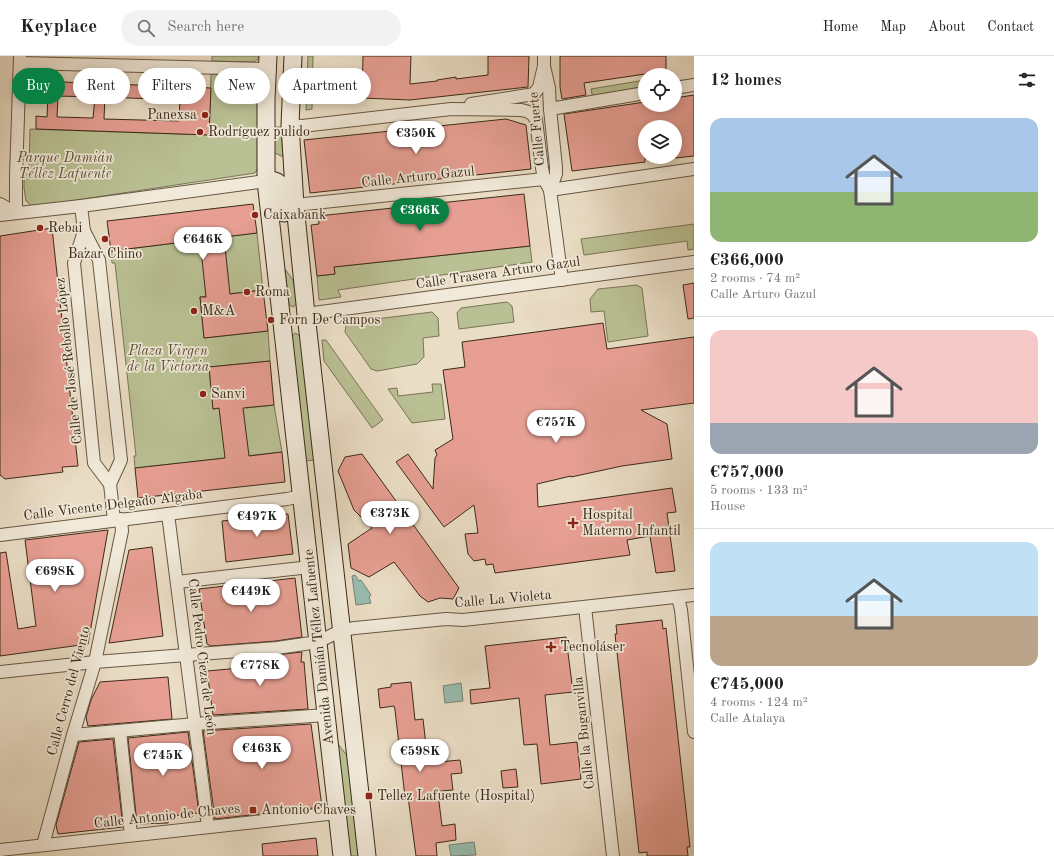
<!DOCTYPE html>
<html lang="en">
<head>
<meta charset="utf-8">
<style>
  :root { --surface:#fff; --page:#f2f2f2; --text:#222; --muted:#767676; --line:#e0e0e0; --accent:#0b8043 }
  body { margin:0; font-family:"Old Standard TT",serif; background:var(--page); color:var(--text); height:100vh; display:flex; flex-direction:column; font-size:15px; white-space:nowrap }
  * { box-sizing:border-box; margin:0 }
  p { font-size:13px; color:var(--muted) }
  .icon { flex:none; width:22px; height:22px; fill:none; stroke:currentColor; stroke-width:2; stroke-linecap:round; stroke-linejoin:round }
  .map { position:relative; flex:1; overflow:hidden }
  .sheet { display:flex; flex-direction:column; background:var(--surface); width:360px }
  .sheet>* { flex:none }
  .hud { position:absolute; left:12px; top:12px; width:380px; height:36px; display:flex; gap:8px }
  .tools { position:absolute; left:638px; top:12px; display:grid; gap:8px }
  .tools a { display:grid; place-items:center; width:44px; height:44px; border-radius:50%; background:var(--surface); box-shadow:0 2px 10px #0003; font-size:20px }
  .price { position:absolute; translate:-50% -34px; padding:0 9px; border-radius:14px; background:#fff; color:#222; font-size:13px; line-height:26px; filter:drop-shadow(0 1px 2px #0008) }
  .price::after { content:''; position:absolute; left:50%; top:24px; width:12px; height:9px; margin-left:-6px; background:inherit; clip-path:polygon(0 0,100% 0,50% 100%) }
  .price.on { background:var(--accent); color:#fff }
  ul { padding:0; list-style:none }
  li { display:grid; align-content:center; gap:8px; height:212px; padding:0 16px }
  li+li { border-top:1px solid var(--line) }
  li span { display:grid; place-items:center; height:124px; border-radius:12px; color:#555 }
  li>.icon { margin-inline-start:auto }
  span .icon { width:72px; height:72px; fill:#fffc; stroke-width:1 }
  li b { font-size:17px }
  h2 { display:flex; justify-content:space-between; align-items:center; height:48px; padding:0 16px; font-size:17px }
  .tag { padding:0 14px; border-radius:18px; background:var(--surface); box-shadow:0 2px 10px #0003; font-size:14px; line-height:36px }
  .tag.on { background:var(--accent); color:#fff }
  header { display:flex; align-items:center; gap:24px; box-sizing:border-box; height:56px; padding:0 20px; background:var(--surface); border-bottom:1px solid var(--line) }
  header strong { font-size:19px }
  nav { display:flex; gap:22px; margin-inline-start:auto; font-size:14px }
  .search { width:280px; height:36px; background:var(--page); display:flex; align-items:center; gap:10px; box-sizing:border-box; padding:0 14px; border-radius:22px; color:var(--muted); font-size:15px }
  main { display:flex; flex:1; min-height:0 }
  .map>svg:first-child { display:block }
</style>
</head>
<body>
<header>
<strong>Keyplace</strong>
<div class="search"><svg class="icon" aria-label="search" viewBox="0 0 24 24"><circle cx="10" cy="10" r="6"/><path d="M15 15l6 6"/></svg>Search here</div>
<nav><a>Home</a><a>Map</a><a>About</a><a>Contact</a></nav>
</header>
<main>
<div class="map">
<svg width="694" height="800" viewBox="0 0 694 800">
  <rect width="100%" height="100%" fill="#eaddc5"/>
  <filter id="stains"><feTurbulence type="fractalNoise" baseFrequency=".005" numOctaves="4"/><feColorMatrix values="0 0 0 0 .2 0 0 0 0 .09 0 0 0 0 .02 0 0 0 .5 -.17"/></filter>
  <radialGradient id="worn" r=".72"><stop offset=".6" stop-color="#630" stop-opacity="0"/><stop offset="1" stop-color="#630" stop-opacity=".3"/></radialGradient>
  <!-- green -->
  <g fill="#b9c093" stroke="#7a7555">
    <polygon points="212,0 259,0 257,4 253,6 212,5"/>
    <polygon points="308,0 313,0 312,53 306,54"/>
    <polygon points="211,18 253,19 258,23 259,110 255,117 37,150 32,150 26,145 24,132 24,115 29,115 30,73 209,79"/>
    <polygon points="645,24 645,34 593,43 591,33"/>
    <polygon points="276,71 281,71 283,101 273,96 272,74"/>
    <polygon points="694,168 694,193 688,194 687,185 584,199 581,183"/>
    <polygon points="257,177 263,234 200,241 204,282 268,275 270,305 209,311 213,353 243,350 246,352 274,349 282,396 135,412 134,400 136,400 115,207 112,207 111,195"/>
    <polygon points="530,190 532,206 338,234 341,241 319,244 317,220 335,218 334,211"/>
    <polygon points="285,213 293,224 297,248 293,251 289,249"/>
    <polygon points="637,229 642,232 648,280 608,286 604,255 591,256 590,243 598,233"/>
    <polygon points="507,246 512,250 514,266 459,273 457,257 461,252"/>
    <polygon points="432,256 438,262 439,280 423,282 424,301 417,308 377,315 371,313 345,276 346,269 352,266"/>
    <polygon points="295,277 299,279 301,283 314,404 306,405 292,284 293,279"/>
    <polygon points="322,284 326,284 383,364 372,372 324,305"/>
    <polygon points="432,328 441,328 445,363 412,367 388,333 397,332 398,340 433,336"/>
    <polygon points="337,689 339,689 348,701 359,800 349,800"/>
  </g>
  <!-- water -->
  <g fill="#98bcb1" stroke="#738273">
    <polygon points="355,519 359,525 361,524 371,539 369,541 371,547 356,549 352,520"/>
    <polygon points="461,627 463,645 445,647 443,630"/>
    <polygon points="474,786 476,799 451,800 449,789"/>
  </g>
  <!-- building -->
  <g fill="#e79f93" stroke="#3b2a17" fill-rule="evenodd">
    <polygon points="363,0 411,0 410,28 437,25 437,24 456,21 456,23 488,19 488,0 529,0 528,31 410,44 362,42"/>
    <polygon points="560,0 666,0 666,15 584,27 586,39 562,43 560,31"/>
    <path d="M37,25L211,32L209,79L36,73V60L47,61L48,39H37ZM58,40L95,41L93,62L57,61ZM105,41L180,44L179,65L104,63Z"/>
    <polygon points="694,39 694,100 675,102 675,71 645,71 645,106 572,115 564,58 645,46 645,49 675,49 675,42"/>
    <polygon points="506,63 526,69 531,113 310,137 304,84"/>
    <polygon points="524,138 530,190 334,211 335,218 317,220 311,169 319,168 318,160"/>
    <polygon points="253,148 257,177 224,181 230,238 263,234 268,275 204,282 200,241 206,241 200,184 111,195 107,165"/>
    <polygon points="52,172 78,410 62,411 63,416 5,423 0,419 0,180"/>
    <polygon points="694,227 694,262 688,263 683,229"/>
    <polygon points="603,267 607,293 694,281 694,347 641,354 667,368 672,403 622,410 571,421 571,420 537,428 538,451 672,432 676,456 667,457 675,515 656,517 650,480 627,484 630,499 495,517 493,508 486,509 485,503 474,505 468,498 465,478 478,477 474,449 444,471 396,406 408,398 433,433 435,402 437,399 435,394 453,383 443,314 465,311 462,286"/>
    <polygon points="270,305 274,349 243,352 249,400 282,396 285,426 138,442 135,412 225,402 219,352 213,353 209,311"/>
    <polygon points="362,398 459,532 453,543 440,542 428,546 420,540 394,506 369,521 351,512 348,488 372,472 354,454 338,415 345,401"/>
    <polygon points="288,458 293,498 226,506 222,465"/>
    <polygon points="108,474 88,588 0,600 0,497 6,496 18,573 36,570 25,484"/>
    <polygon points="152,491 163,580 109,587 129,494"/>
    <polygon points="295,522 302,581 276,585 211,590 207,588 199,533"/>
    <polygon points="662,564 663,573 666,572 690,791 687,791 688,800 647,800 647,796 639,797 615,578 617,578 616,569"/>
    <polygon points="566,581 573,636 545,639 550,689 577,686 581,723 541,728 537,688 524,689 519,642 471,648 470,634 490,632 485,590"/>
    <polygon points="302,596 301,606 304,606 308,653 213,659 207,615 274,609 250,602"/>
    <polygon points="168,621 172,663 88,670 86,661 91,644 100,626"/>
    <polygon points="411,626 415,664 423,663 428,707 460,704 462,717 451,718 453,734 441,735 441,737 438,738 442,770 455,768 456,784 436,787 437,800 416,800 408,741 405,741 395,654 394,650 380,652 378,633 391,631 391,628"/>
    <polygon points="311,668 322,751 215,763 203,675"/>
    <polygon points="188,676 199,757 170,760 168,767 137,768 128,682"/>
    <polygon points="113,683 123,771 58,778 56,769 79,686"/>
    <polygon points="516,713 518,731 503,732 501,715"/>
    <polygon points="316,782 318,800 263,800 262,788"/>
  </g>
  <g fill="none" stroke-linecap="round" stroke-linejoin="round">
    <defs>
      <g id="street">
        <polyline points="544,0 544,10 549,32 550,53 556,111 556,118 550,134"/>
        <polyline points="20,7 267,13"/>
        <polyline points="675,32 694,29"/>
        <polyline points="471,48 534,38 539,31 544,10"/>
        <polyline points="550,53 645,37"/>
        <path d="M290,69L302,70L451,53L521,54C528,55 533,57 536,64L542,112L544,123L550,134L562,224"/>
        <polyline points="550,134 694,113"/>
        <polyline points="0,148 16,157"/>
        <polyline points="295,149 544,123"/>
        <polyline points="81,150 84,175 99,204 121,404 110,428"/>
        <polyline points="16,157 16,120 20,0"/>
        <polyline points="0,159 81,150 266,125"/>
        <polyline points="84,175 74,207 94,407 110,428 114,464"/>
        <polyline points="306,258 694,206"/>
        <polyline points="168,458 208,771"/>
        <polyline points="0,479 287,443 302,440"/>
        <polyline points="177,526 310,511"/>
        <polyline points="678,541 681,554 694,676"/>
        <polyline points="585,551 613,800"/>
        <polyline points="0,616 95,606 277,592 318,586 342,574 355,572 446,563 463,564 694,539"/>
        <polyline points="120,675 131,779"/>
        <polyline points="73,679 195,668 326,659"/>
        <polyline points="43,789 73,679 95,606 122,475 121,463"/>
        <polyline points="0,794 337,757"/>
      </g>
      <g id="secondary">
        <polyline points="268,0 266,43 266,125 342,800"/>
        <polyline points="293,0 290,69 295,149 306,258 367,800"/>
        <path d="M266,125C272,124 277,124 280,129L284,157"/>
      </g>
    </defs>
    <!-- street casing -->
    <use href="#street" stroke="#675742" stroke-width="14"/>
    <!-- secondary casing -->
    <use href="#secondary" stroke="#3b2a17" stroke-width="19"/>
    <!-- street -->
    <use href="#street" stroke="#f1e9d9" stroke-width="12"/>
    <!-- secondary -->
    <use href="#secondary" stroke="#f1e9d9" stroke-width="17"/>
  </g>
  <!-- markers -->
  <g fill="#8f2418" stroke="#f1e9d9" stroke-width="1.5">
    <circle cx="205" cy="59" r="4"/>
    <circle cx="200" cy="76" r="4"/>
    <circle cx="255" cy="159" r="4"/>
    <circle cx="40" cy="172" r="4"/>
    <circle cx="105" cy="183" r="4"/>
    <circle cx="247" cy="236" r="4"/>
    <circle cx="194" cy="255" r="4"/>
    <circle cx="271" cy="264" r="4"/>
    <circle cx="203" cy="338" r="4"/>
    <path d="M571 461h4v4h4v4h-4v4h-4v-4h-4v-4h4z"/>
    <path d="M549 585h4v4h4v4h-4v4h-4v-4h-4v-4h4z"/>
    <rect x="365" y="736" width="8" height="8" rx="2"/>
    <rect x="249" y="750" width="8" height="8" rx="2"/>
  </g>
  <g text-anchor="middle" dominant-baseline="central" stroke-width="3.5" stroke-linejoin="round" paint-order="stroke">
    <!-- poi labels -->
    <g font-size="14" fill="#3b2a17" stroke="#f1e9d9" text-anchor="start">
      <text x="197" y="59" text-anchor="end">Panexsa</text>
      <text x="208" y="76">Rodríguez pulido</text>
      <text x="263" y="159">Caixabank</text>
      <text x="48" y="172">Rebai</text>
      <text x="105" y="198" text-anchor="middle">Bazar Chino</text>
      <text x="255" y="236">Roma</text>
      <text x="202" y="255">M&amp;A</text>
      <text x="279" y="264">Forn De Campos</text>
      <text x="211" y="338">Sanvi</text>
      <text x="582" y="459">Hospital<tspan x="582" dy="16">Materno Infantil</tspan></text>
      <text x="560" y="591">Tecnoláser</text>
      <text x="377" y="740">Tellez Lafuente (Hospital)</text>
      <text x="261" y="754">Antonio Chaves</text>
    </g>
    <!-- street labels -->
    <g font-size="14" fill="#3b2a17" stroke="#f1e9d9">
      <text transform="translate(537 73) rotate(-95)">Calle Fuerte</text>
      <text transform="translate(418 121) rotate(-6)">Calle Arturo Gazul</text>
      <text transform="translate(498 217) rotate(-8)">Calle Trasera Arturo Gazul</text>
      <text transform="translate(69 305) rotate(-96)">Calle de José Rebollo López</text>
      <text transform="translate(113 449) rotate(-7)">Calle Vicente Delgado Algaba</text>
      <text transform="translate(503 543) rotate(-5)">Calle La Violeta</text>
      <text transform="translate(319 591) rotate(-96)">Avenida Damián Téllez Lafuente</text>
      <text transform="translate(202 601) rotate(83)">Calle Pedro Cieza de León</text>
      <text transform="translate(69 635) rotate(-75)">Calle Cerro del Viento</text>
      <text transform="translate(584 677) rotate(-96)">Calle la Buganvilla</text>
      <text transform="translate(167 760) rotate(-6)">Calle Antonio de Chaves</text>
    </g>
    <!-- park labels -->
    <g font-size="14" font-style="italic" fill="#5a5036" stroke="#f1e9d9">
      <text x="65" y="102">Parque Damián<tspan x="65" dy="16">Téllez Lafuente</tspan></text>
      <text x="168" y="295">Plaza Virgen<tspan x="168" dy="16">de la Victoria</tspan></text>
    </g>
  </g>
  <rect width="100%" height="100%" filter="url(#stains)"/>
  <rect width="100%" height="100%" fill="url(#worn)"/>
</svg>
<div class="tools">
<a><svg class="icon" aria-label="locate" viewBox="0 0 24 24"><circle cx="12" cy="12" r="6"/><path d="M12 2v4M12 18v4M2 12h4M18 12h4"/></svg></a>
<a><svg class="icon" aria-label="layers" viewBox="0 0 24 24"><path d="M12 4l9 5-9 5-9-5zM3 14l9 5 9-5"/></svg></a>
</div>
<b class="price" style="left:416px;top:99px">€350K</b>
<b class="price on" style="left:420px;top:176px">€366K</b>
<b class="price" style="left:203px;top:205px">€646K</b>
<b class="price" style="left:556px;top:388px">€757K</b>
<b class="price" style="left:390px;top:479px">€373K</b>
<b class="price" style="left:257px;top:482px">€497K</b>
<b class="price" style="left:55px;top:537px">€698K</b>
<b class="price" style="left:251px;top:557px">€449K</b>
<b class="price" style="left:260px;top:631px">€778K</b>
<b class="price" style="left:262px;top:714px">€463K</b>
<b class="price" style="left:420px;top:717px">€598K</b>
<b class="price" style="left:163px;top:721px">€745K</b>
<div class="hud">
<a class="tag on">Buy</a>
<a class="tag">Rent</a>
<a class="tag">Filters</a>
<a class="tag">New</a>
<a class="tag">Apartment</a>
</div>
</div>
<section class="sheet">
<h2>12 homes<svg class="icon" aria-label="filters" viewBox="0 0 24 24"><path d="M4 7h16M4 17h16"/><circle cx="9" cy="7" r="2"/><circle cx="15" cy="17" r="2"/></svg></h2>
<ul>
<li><span style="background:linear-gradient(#a9c7e8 60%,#8fb573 0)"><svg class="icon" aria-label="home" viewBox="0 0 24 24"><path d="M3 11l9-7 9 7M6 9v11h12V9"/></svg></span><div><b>€366,000</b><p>2 rooms · 74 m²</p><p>Calle Arturo Gazul</p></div></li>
<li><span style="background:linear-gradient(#f6c9c9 75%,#9aa5b1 0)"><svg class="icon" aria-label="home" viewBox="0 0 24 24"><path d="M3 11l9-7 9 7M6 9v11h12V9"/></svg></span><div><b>€757,000</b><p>5 rooms · 133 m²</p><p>House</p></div></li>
<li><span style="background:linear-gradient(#bfe0f5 60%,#b9a48a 0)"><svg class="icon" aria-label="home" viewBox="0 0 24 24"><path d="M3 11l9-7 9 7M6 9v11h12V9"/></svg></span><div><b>€745,000</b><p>4 rooms · 124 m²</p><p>Calle Atalaya</p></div></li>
</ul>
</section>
</main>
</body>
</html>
